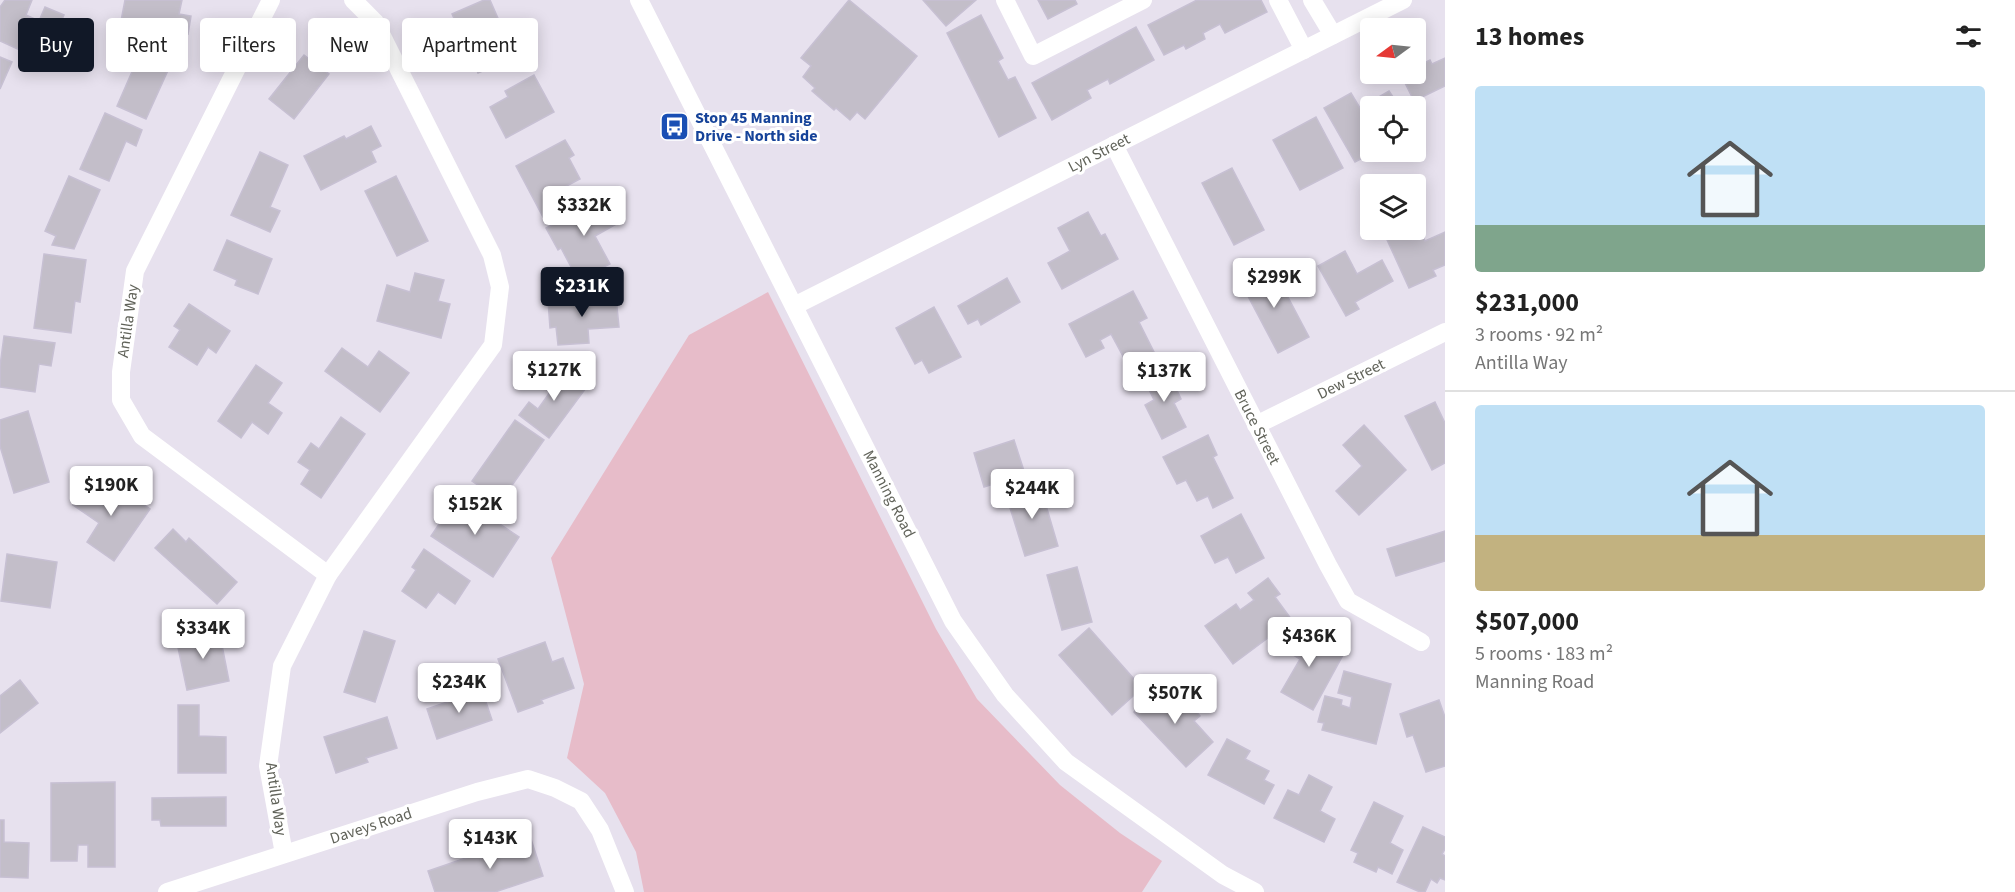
<!DOCTYPE html>
<html lang="en">
<head>
<meta charset="utf-8">
<style>
  :root { --surface:#fff; --page:#f2f2f2; --text:#222; --muted:#767676; --line:#e0e0e0; --accent:#111827 }
  body { margin:0; font-family:"Source Sans 3",sans-serif; background:var(--page); color:var(--text); height:100vh; display:flex; flex-direction:column; font-size:22px; white-space:nowrap }
  * { box-sizing:border-box; margin:0 }
  p { font-size:20px; color:var(--muted) }
  .icon { flex:none; width:33px; height:33px; fill:none; stroke:currentColor; stroke-width:2; stroke-linecap:round; stroke-linejoin:round }
  .map { position:relative; flex:1; overflow:hidden }
  .drawer { display:flex; flex-direction:column; background:var(--surface); width:570px }
  .drawer>* { flex:none }
  .banner { position:absolute; left:18px; top:18px; width:570px; height:54px; display:flex; gap:12px }
  .needle { width:39px; rotate:255deg }
  .fabs { position:absolute; left:1360px; top:18px; display:grid; gap:12px }
  .fabs a { display:grid; place-items:center; width:66px; height:66px; border-radius:6px; background:var(--surface); box-shadow:0 3px 15px #0003; font-size:30px }
  .price { position:absolute; translate:-50% -51px; padding:0 14px; border-radius:6px; background:#fff; color:#222; font-size:20px; line-height:39px; filter:drop-shadow(0 2px 3px #0008) }
  .price::after { content:''; position:absolute; left:50%; top:36px; width:18px; height:14px; margin-left:-9px; background:inherit; clip-path:polygon(0 0,100% 0,50% 100%) }
  .price.on { background:var(--accent); color:#fff }
  ul { padding:0; list-style:none }
  li { display:grid; align-content:center; gap:12px; height:318px; padding:0 30px }
  li+li { border-top:2px solid var(--line) }
  li span { display:grid; place-items:center; height:186px; border-radius:6px; color:#555 }
  li>.icon { margin-inline-start:auto }
  span .icon { width:108px; height:108px; fill:#fffc; stroke-width:1 }
  li b { font-size:26px }
  h2 { display:flex; justify-content:space-between; align-items:center; height:72px; padding:0 30px; font-size:26px }
  .tag { padding:0 21px; border-radius:6px; background:var(--surface); box-shadow:0 3px 15px #0003; font-size:21px; line-height:54px }
  .tag.on { background:var(--accent); color:#fff }
  main { display:flex; flex:1; min-height:0 }
  .map>svg:first-child { display:block }
</style>
</head>
<body>
<main>
<div class="map">
<svg width="1445" height="892" viewBox="0 0 1445 892">
  <rect width="100%" height="100%" fill="#e7e1ee"/>
  <!-- green -->
  <polygon fill="#e7bcc9" points="768,292 936,629 977,699 1060,785 1120,833 1162,861 1142,892 644,892 636,852 605,793 567,758 584,684 551,558 689,335"/>
  <!-- building -->
  <g fill="#c3bec9" stroke="#c7c0d3" stroke-width="1.5">
    <polygon points="5,0 32,0 26,15 39,21 45,7 64,15 44,61 0,41 0,7"/>
    <polygon points="125,0 182,0 179,14 191,16 188,34 121,21"/>
    <polygon points="484,0 490,0 515,57 478,73 452,14"/>
    <polygon points="849,0 917,56 865,119 857,112 850,120 836,108 834,110 812,91 815,88 803,77 811,66 801,58"/>
    <polygon points="923,0 976,0 946,26"/>
    <polygon points="1038,0 1075,0 1077,4 1048,19"/>
    <polygon points="1197,0 1261,0 1267,12 1225,33 1220,24 1203,33 1205,39 1186,49 1184,45 1164,55 1148,25"/>
    <polygon points="981,15 1003,58 998,61 1008,80 1015,77 1036,118 999,137 947,33"/>
    <polygon points="1136,27 1154,60 1110,84 1108,79 1087,90 1091,98 1052,120 1032,83"/>
    <polygon points="145,42 175,55 146,119 117,106"/>
    <polygon points="304,55 329,74 294,119 269,99"/>
    <polygon points="0,57 12,62 0,89"/>
    <polygon points="1445,58 1445,86 1414,101 1401,75 1416,74 1416,67 1430,60 1432,64"/>
    <polygon points="534,75 554,112 506,138 490,107 508,97 505,91"/>
    <polygon points="1389,91 1399,106 1371,106 1371,152 1374,152 1355,162 1324,108 1351,93 1360,108"/>
    <polygon points="105,113 142,130 136,146 126,141 109,181 80,169"/>
    <polygon points="1316,117 1343,168 1300,190 1273,140"/>
    <polygon points="371,126 381,146 371,151 376,162 321,190 304,156 344,136 346,139"/>
    <polygon points="565,140 574,155 569,158 580,179 557,191 565,205 543,217 516,166"/>
    <polygon points="260,152 288,165 270,207 280,211 270,232 231,215"/>
    <polygon points="1232,168 1264,230 1234,245 1202,183"/>
    <polygon points="69,176 100,190 74,249 52,245 56,236 45,231"/>
    <polygon points="396,176 428,241 397,256 365,191"/>
    <polygon points="606,196 620,222 595,236 610,264 578,280 561,248 558,250 546,228"/>
    <polygon points="1088,212 1101,236 1105,234 1118,259 1062,289 1048,263 1070,251 1058,228"/>
    <polygon points="1416,220 1425,241 1445,232 1445,265 1433,270 1436,276 1409,288 1383,231 1387,230 1416,230"/>
    <polygon points="227,240 272,259 258,294 235,285 237,280 214,270"/>
    <polygon points="1345,251 1357,274 1382,260 1393,281 1355,302 1359,309 1346,316 1318,266"/>
    <polygon points="44,254 86,260 80,302 75,301 71,333 34,328"/>
    <polygon points="1271,265 1309,337 1278,353 1240,281"/>
    <polygon points="415,273 444,280 438,301 450,304 441,338 377,321 387,285 410,292"/>
    <polygon points="1007,278 1020,302 981,325 978,319 968,324 958,306"/>
    <polygon points="1133,291 1147,318 1139,322 1158,360 1132,373 1111,334 1100,340 1104,348 1086,357 1069,324"/>
    <polygon points="616,297 619,327 588,329 589,343 558,345 556,327 550,328 548,301"/>
    <polygon points="189,304 230,331 216,353 208,347 197,365 169,347 180,330 174,326"/>
    <polygon points="934,307 961,357 929,373 922,360 915,364 896,328"/>
    <polygon points="4,336 55,343 51,366 39,364 35,392 0,387 0,366"/>
    <polygon points="342,348 368,367 379,351 409,373 380,412 325,371"/>
    <polygon points="554,364 586,388 549,438 519,415 529,402 538,409 553,388 542,380"/>
    <polygon points="256,365 282,383 268,403 282,413 268,434 252,422 241,438 218,421"/>
    <polygon points="1166,367 1181,399 1174,403 1186,427 1162,439 1145,405 1154,400 1143,377"/>
    <polygon points="1435,402 1445,423 1445,463 1432,470 1405,416"/>
    <polygon points="28,411 49,482 14,493 0,446 0,420"/>
    <polygon points="341,417 365,434 321,498 301,484 310,470 298,462 311,443 319,449"/>
    <polygon points="515,420 544,440 501,501 472,481"/>
    <polygon points="1364,425 1406,470 1359,515 1336,491 1362,466 1343,445"/>
    <polygon points="1208,435 1217,455 1213,457 1233,498 1213,508 1208,496 1197,501 1186,480 1177,484 1163,457"/>
    <polygon points="1014,440 1025,474 984,487 974,453"/>
    <polygon points="104,477 150,509 114,561 87,542 99,523 73,505 84,488 93,494"/>
    <polygon points="1040,485 1058,546 1025,556 1006,495"/>
    <polygon points="458,496 519,537 493,577 431,536"/>
    <polygon points="1241,514 1264,558 1236,573 1228,557 1215,563 1201,536"/>
    <polygon points="173,529 186,542 189,538 237,582 217,604 155,548"/>
    <polygon points="1445,531 1445,561 1396,576 1387,549"/>
    <polygon points="424,549 470,581 455,604 438,592 426,608 402,591 416,570 412,567"/>
    <polygon points="7,554 57,562 50,608 1,601"/>
    <polygon points="1077,567 1092,622 1062,630 1047,575"/>
    <polygon points="1268,578 1280,594 1275,597 1292,620 1233,664 1205,626 1236,604 1240,610 1254,600 1248,593"/>
    <polygon points="1291,626 1343,655 1313,710 1281,692 1300,659 1280,647"/>
    <polygon points="1089,628 1142,688 1112,715 1059,655"/>
    <polygon points="219,630 229,681 187,690 176,638"/>
    <polygon points="364,631 395,641 375,702 344,692"/>
    <polygon points="545,642 552,662 563,658 574,688 541,700 543,703 518,712 498,659"/>
    <polygon points="1344,671 1391,684 1376,744 1322,730 1324,723 1318,722 1325,696 1342,700 1341,705 1350,708 1352,697 1338,693"/>
    <polygon points="20,680 38,703 0,733 0,696"/>
    <polygon points="1161,687 1174,700 1180,694 1200,716 1194,721 1213,742 1186,767 1134,712"/>
    <polygon points="482,690 492,720 437,739 427,709"/>
    <polygon points="1439,700 1445,717 1445,766 1426,772 1413,735 1407,737 1400,714"/>
    <polygon points="178,705 199,705 199,736 226,737 226,773 178,773"/>
    <polygon points="387,717 397,748 366,758 368,762 336,773 324,737"/>
    <polygon points="1227,739 1250,751 1245,759 1269,771 1264,780 1274,785 1264,804 1208,775"/>
    <polygon points="1309,775 1332,787 1320,811 1335,819 1324,842 1274,818 1288,790 1299,795"/>
    <polygon points="115,782 115,867 88,867 88,845 78,845 77,861 51,861 51,783"/>
    <polygon points="226,797 226,826 161,826 160,820 152,820 152,798"/>
    <polygon points="1374,802 1403,816 1390,843 1403,850 1392,874 1378,867 1376,872 1354,862 1358,853 1351,850"/>
    <polygon points="0,820 4,820 4,842 29,843 28,878 0,877"/>
    <polygon points="1423,827 1445,837 1445,849 1442,854 1445,856 1445,880 1440,878 1437,883 1431,879 1425,892 1420,892 1397,882"/>
    <polygon points="530,836 543,876 495,892 435,892 428,871"/>
  </g>
  <g fill="none" stroke-linecap="round" stroke-linejoin="round">
    <!-- minor -->
    <g stroke="#fff" stroke-width="18">
      <polyline points="271,0 135,271 121,372 121,400 142,436 328,575"/>
      <polyline points="639,0 953,621 1005,695 1066,762 1223,875 1255,892"/>
      <polyline points="1005,0 1033,56 1143,0"/>
      <polyline points="1278,0 1304,50"/>
      <polyline points="1312,0 1333,35"/>
      <polyline points="1114,145 1328,565 1348,601 1421,642"/>
      <polyline points="794,306 1403,0"/>
      <polyline points="1256,425 1445,332"/>
      <polyline points="284,854 268,766 282,666 328,575 493,345 500,287 492,255 375,22 353,0"/>
      <polyline points="167,892 477,792 528,779 555,788 581,801 600,830 625,892"/>
    </g>
  </g>
  <!-- icons -->
  <defs>
    <symbol id="bus-square" viewBox="-11 -11 22 22"><rect x="-9" y="-9" width="18" height="18" rx="4" fill="#1a4fb4" stroke="#fff"/><path d="M-5-6H5V4H4V6H2V4H-2V6H-4V4H-5ZM-3.5-4V0h7V-4ZM-3.5 1.2v1.5H-2V1.2ZM2 1.2v1.5H3.5V1.2Z" fill="#fff"/></symbol>
  </defs>
  <g fill-rule="evenodd">
    <use href="#bus-square" x="658" y="110" width="33" height="33"/>
  </g>
  <g text-anchor="middle" dominant-baseline="central" stroke-width="6" stroke-linejoin="round" paint-order="stroke">
    <!-- transit labels -->
    <g font-size="16" font-weight="bold" fill="#164399" stroke="#fff" text-anchor="start">
      <text x="695" y="118">Stop 45 Manning<tspan x="695" dy="18">Drive - North side</tspan></text>
    </g>
    <!-- street labels -->
    <g font-size="16" fill="#61635a" stroke="#fff">
      <text transform="translate(1099 153) rotate(-27)">Lyn Street</text>
      <text transform="translate(128 321) rotate(-82)">Antilla Way</text>
      <text transform="translate(1351 379) rotate(-26)">Dew Street</text>
      <text transform="translate(1257 427) rotate(63)">Bruce Street</text>
      <text transform="translate(889 494) rotate(63)">Manning Road</text>
      <text transform="translate(276 799) rotate(82)">Antilla Way</text>
      <text transform="translate(371 826) rotate(-18)">Daveys Road</text>
    </g>
  </g>
</svg>
<div class="fabs">
<a><svg class="needle" viewBox="-14 -14 28 28"><path d="M0-13l5 13h-10z" fill="#e53935"/><path d="M0 13l5-13h-10z" fill="#767676"/></svg></a>
<a><svg class="icon" aria-label="locate" viewBox="0 0 24 24"><circle cx="12" cy="12" r="6"/><path d="M12 2v4M12 18v4M2 12h4M18 12h4"/></svg></a>
<a><svg class="icon" aria-label="layers" viewBox="0 0 24 24"><path d="M12 4l9 5-9 5-9-5zM3 14l9 5 9-5"/></svg></a>
</div>
<b class="price" style="left:584px;top:237px">$332K</b>
<b class="price" style="left:1274px;top:309px">$299K</b>
<b class="price on" style="left:582px;top:318px">$231K</b>
<b class="price" style="left:554px;top:402px">$127K</b>
<b class="price" style="left:1164px;top:403px">$137K</b>
<b class="price" style="left:111px;top:517px">$190K</b>
<b class="price" style="left:1032px;top:520px">$244K</b>
<b class="price" style="left:475px;top:536px">$152K</b>
<b class="price" style="left:203px;top:660px">$334K</b>
<b class="price" style="left:1309px;top:668px">$436K</b>
<b class="price" style="left:459px;top:714px">$234K</b>
<b class="price" style="left:1175px;top:725px">$507K</b>
<b class="price" style="left:490px;top:870px">$143K</b>
<div class="banner">
<a class="tag on">Buy</a>
<a class="tag">Rent</a>
<a class="tag">Filters</a>
<a class="tag">New</a>
<a class="tag">Apartment</a>
</div>
</div>
<section class="drawer">
<h2>13 homes<svg class="icon" aria-label="filters" viewBox="0 0 24 24"><path d="M4 7h16M4 17h16"/><circle cx="9" cy="7" r="2"/><circle cx="15" cy="17" r="2"/></svg></h2>
<ul>
<li><span style="background:linear-gradient(#bfe0f5 75%,#7fa58c 0)"><svg class="icon" aria-label="home" viewBox="0 0 24 24"><path d="M3 11l9-7 9 7M6 9v11h12V9"/></svg></span><div><b>$231,000</b><p>3 rooms · 92 m²</p><p>Antilla Way</p></div></li>
<li><span style="background:linear-gradient(#bfe0f5 70%,#c2b280 0)"><svg class="icon" aria-label="home" viewBox="0 0 24 24"><path d="M3 11l9-7 9 7M6 9v11h12V9"/></svg></span><div><b>$507,000</b><p>5 rooms · 183 m²</p><p>Manning Road</p></div></li>
</ul>
</section>
</main>
</body>
</html>
